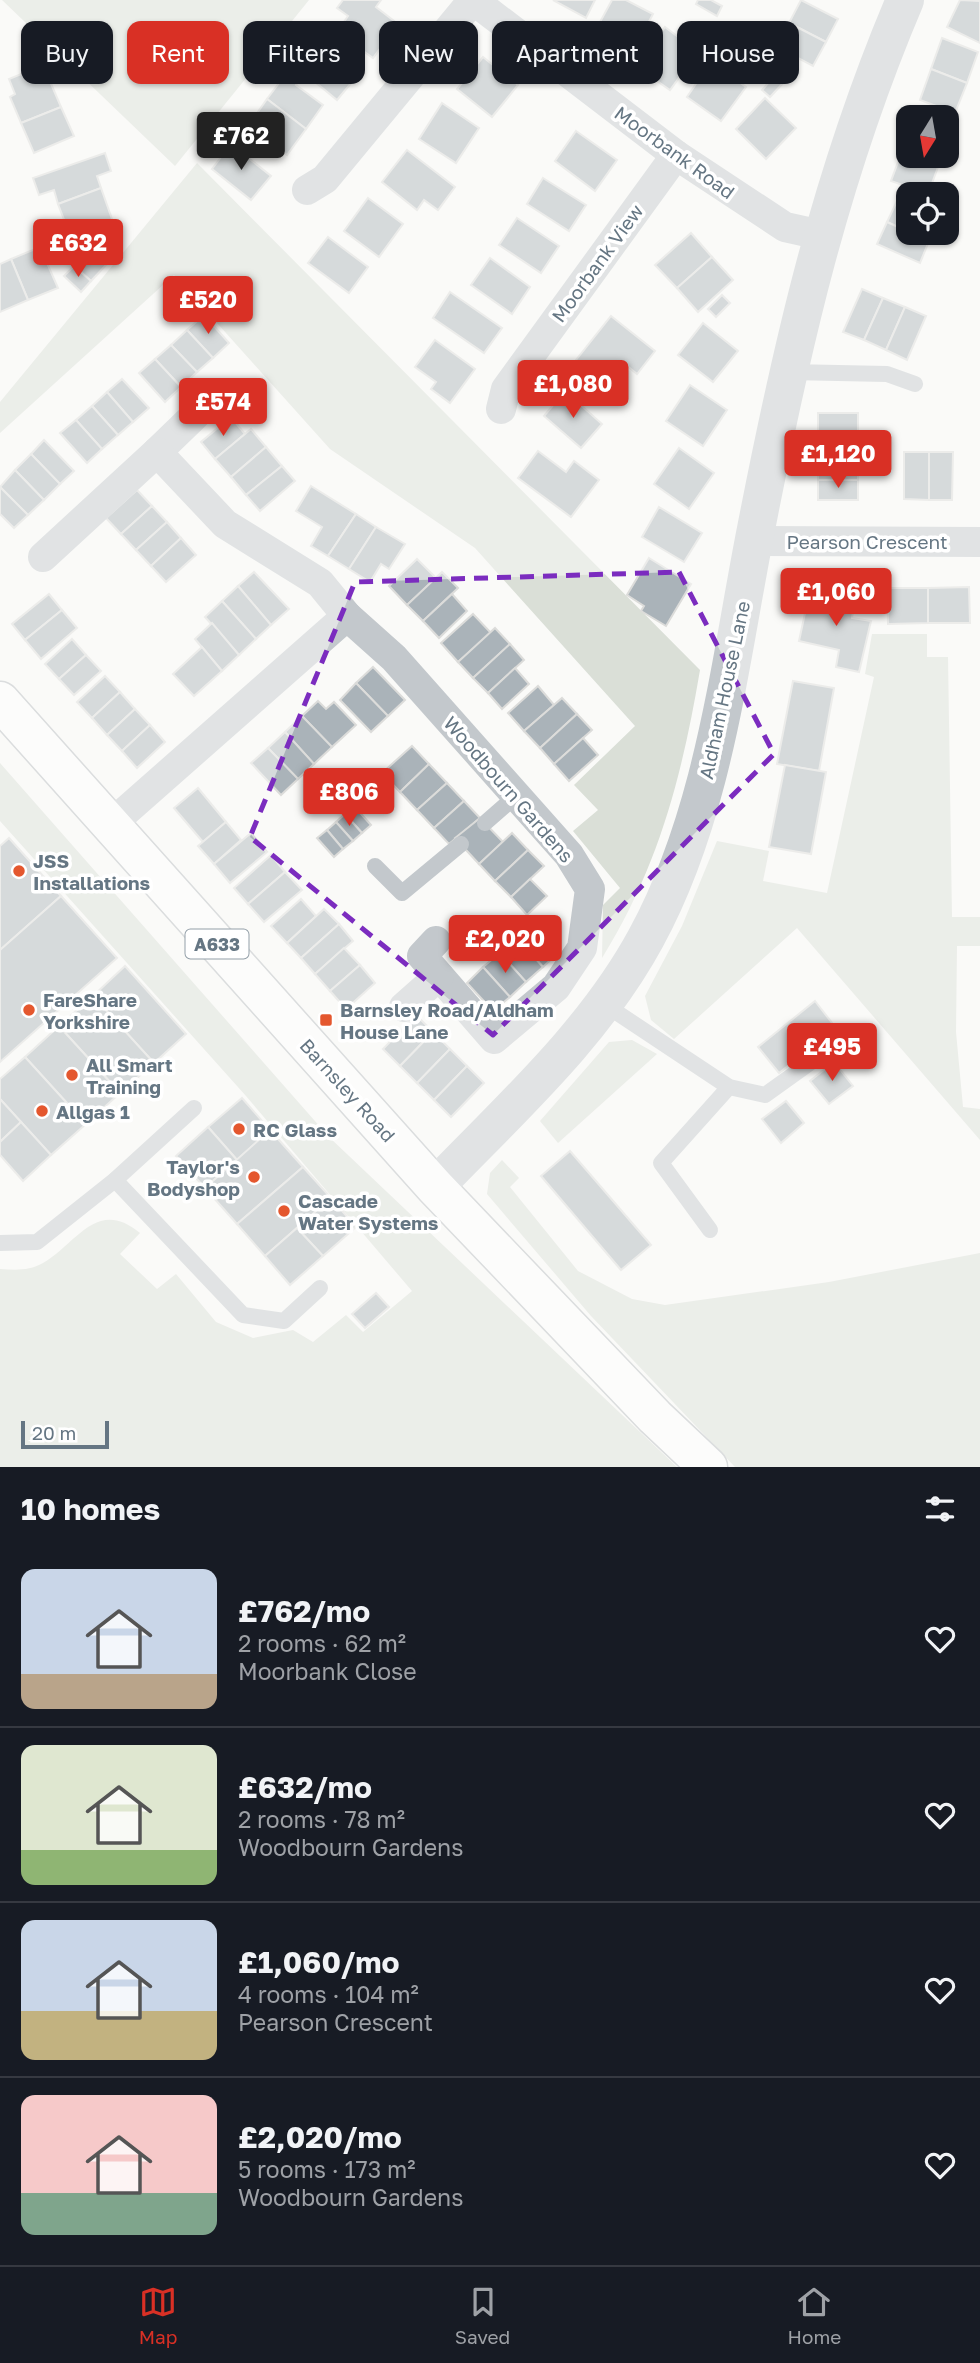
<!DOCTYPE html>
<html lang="en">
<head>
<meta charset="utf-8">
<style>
  :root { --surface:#171b24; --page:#20242c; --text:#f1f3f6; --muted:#9ea1a6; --line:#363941; --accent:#d93025 }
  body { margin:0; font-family:"Golos Text",sans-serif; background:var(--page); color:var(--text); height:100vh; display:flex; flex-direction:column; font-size:26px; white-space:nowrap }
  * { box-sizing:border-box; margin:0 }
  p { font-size:23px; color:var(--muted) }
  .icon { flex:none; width:38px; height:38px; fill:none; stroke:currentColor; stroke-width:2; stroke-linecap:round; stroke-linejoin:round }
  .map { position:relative; height:1467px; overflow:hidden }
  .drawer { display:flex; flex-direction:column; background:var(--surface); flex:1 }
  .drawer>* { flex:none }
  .guide { position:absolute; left:21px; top:21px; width:938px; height:63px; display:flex; gap:14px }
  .needle { width:46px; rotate:191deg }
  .tools { position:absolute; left:896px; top:105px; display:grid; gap:14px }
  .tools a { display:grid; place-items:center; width:63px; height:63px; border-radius:14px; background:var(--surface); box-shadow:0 2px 5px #0004; font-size:35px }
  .scale { position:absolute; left:21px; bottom:18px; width:88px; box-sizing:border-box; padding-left:7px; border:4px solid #657683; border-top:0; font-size:19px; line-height:24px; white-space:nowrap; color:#657683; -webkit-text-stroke:5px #fff; paint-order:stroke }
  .price { position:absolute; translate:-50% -60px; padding:0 16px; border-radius:7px; background:var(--accent); color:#fff; font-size:23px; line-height:46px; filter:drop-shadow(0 2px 4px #0008) }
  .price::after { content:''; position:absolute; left:50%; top:42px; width:21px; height:16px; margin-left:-10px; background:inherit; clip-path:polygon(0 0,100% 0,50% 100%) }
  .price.selected { background:#222; color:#fff }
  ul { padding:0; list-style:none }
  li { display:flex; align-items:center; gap:21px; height:175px; padding:0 21px }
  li+li { border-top:2px solid var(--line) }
  li span { display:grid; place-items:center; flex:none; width:196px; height:140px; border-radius:14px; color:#555 }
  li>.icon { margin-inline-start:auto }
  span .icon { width:84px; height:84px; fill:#fffc; stroke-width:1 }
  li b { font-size:30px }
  h2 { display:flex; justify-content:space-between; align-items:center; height:84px; padding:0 21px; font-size:30px }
  .tag { padding:0 24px; border-radius:14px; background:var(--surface); box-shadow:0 2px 5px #0004; font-size:24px; line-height:63px }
  .tag.selected { background:var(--accent); color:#fff }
  .dock { display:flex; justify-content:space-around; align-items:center; height:98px; border-top:2px solid var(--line); background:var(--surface); font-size:19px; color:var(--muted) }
  .dock a { display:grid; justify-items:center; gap:4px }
  .dock .selected { color:var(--accent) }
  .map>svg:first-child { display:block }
</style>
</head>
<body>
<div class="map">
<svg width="980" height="1467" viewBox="0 0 980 1467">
  <rect width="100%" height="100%" fill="#fafaf8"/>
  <!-- green -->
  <g fill="#dadfd7">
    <polygon points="2,0 309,0 175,166"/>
    <path d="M197,163L700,670C682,776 659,866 602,958L603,905L620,888L573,831L598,810L574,785L635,726L475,548L330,449L174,275L0,433V402Z"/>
    <polygon points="872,634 927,634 927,657 948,657 952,917 980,917 980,946 957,946 956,1032 963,1107 980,1109 980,1140 797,928 674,1039 651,1020 645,996 682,926 717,841 769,851 763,881 827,893 874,677 865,674"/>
    <path d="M0,763L329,1137L677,1467H0V1269C16,1270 29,1271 43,1263C77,1243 97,1197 140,1233L120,1254L157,1289L176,1274L216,1322L253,1338L293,1330L313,1342L346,1315L363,1332L412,1291L246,1096L0,821Z"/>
    <polygon points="632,1040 657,1054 558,1143 540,1121 609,1042"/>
    <polygon points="502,1160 519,1178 510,1187 578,1271 632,1299 665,1305 829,1282 980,1253 980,1467 735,1467 591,1316 487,1194 490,1173"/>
  </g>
  <!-- building -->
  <g fill="#aab3b9" stroke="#dcdcda" stroke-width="2">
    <polygon points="343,0 381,0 376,7 398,24 373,58 337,32 348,16 337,8"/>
    <polygon points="553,0 595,0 586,18"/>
    <polygon points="612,0 626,0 653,14 632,54 594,33"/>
    <polygon points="698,0 711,0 722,6 717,16 696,4"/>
    <polygon points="801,0 838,19 826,42 789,23"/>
    <polygon points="960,0 980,1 980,43 947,27"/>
    <polygon points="789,23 826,42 813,66 777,47"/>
    <polygon points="665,27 698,52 670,90 637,67"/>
    <polygon points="942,38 978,52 967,83 931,69"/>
    <polygon points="329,41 363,69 337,100 303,72"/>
    <polygon points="272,51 304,74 296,85 323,105 306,129 267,99 282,79 262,65"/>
    <polygon points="483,57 518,85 492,117 457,89"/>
    <polygon points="711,62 746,87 721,121 687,97"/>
    <polygon points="43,65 61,107 21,123 10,97 15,94 9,79"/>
    <polygon points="931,69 967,83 955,113 920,100"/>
    <polygon points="777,73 786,80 770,97 762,90"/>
    <polygon points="765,98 796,128 766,159 736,129"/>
    <polygon points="267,99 306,129 287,155 248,126"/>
    <polygon points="442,103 479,128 456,163 419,139"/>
    <polygon points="61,107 74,136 34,153 21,123"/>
    <polygon points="576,131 617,160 595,191 555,161"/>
    <polygon points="231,144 271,176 251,200 212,169"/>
    <polygon points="904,146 908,147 908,156 931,156 941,159 928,194 891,181"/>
    <polygon points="407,150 455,187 438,210 424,200 417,210 382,182"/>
    <polygon points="105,153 111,171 97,176 101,188 58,204 54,190 39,195 33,178"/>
    <polygon points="543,178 586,205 569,231 527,204"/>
    <polygon points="101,188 118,236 90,246 84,230 70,235 58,204"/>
    <polygon points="368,198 403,224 379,257 344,231"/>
    <polygon points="897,201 908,206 908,232 887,222"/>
    <polygon points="517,218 559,246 541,273 499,245"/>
    <polygon points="887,222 929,241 920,263 877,244"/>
    <polygon points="691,233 712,257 677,288 655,265"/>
    <polygon points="328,237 368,267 349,293 308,263"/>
    <polygon points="40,247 58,288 28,300 11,259"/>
    <polygon points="91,248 107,264 91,281 74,266"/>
    <polygon points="712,257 733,280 698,312 677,288"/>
    <polygon points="490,258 530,287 512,314 471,285"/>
    <polygon points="11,259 28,300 0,312 0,264"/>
    <polygon points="74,266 91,281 81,292 64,276"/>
    <polygon points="862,289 883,298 864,340 843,332"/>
    <polygon points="450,292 502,328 484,353 433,318"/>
    <polygon points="722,295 730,303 716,317 708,309"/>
    <polygon points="883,298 905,307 886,350 864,340"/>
    <polygon points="905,307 926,316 907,360 886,350"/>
    <polygon points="204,315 229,343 213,358 187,330"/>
    <polygon points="611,316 655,351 637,374 626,365 605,392 572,365"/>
    <polygon points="703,323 738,351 713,382 678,355"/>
    <polygon points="187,330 213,358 197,372 171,345"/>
    <polygon points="435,340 475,369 450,403 431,389 436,382 415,367"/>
    <polygon points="171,345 197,372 181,387 155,359"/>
    <polygon points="155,359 181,387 165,402 139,373"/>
    <polygon points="122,379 149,408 133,422 107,392"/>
    <polygon points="690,385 727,410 703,446 666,421"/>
    <polygon points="565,391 602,424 581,448 544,416"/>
    <polygon points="107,392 133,422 118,435 92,406"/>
    <polygon points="92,406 118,435 102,449 76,420"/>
    <rect x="818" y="413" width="40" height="24"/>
    <polygon points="231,417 245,434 215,459 201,442"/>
    <polygon points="76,420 102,449 87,463 60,433"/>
    <polygon points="251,429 266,447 231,477 215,459"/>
    <rect x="818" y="437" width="40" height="21"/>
    <polygon points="44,440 74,471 60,484 31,454"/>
    <polygon points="266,447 282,466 246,495 231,477"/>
    <polygon points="679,448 714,473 689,509 654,484"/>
    <polygon points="538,451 566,472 574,461 599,480 571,517 518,478"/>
    <polygon points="904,452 929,452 929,500 904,499"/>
    <polygon points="929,452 953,452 952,500 929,500"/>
    <polygon points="31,454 60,484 44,500 15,470"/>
    <rect x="818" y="458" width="40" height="22"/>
    <polygon points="282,466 295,481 260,511 246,495"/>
    <polygon points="15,470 44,500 28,515 0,487"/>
    <rect x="818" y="480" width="40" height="20"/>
    <polygon points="311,486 356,514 328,556 311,546 322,527 296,511"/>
    <polygon points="0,487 28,515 14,528 0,514"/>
    <polygon points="137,490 152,506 121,534 106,518"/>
    <polygon points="152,506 167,522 136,550 121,534"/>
    <polygon points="659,507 702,533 684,562 642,537"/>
    <polygon points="356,514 376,527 349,569 328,556"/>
    <polygon points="167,522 181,538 151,566 136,550"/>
    <polygon points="376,527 405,544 389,569 381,564 370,582 349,569"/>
    <polygon points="181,538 196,555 166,582 151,566"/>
    <polygon points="649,558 691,584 666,626 641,611 644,606 627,595"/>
    <polygon points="417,559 436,578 407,605 389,586"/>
    <polygon points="254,572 289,609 271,625 238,586"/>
    <polygon points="442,572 458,588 423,621 407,605"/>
    <polygon points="238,586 271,625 256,639 222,601"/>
    <polygon points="969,587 970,623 928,623 928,588"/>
    <polygon points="887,588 928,588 928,623 888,624"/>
    <polygon points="810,590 855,599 852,618 871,621 859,672 836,667 839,650 799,641"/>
    <polygon points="49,594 62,610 25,640 12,624"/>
    <polygon points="452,594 467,611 439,638 423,621"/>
    <polygon points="222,601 256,639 239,655 205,617"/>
    <polygon points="62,610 77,628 41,659 25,640"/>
    <polygon points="473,614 491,633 458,662 441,643"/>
    <polygon points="212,623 239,655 222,671 195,639"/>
    <polygon points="495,628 510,644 473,678 458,662"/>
    <polygon points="72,639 86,655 59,679 45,664"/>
    <polygon points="510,644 524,660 488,693 473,678"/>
    <polygon points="202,647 222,671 194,696 173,674"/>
    <polygon points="86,655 101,671 74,695 59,679"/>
    <polygon points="373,667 405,700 388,716 356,683"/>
    <polygon points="515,668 529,684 502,709 488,693"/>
    <polygon points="105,676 120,692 92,718 77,702"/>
    <polygon points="793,681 834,688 819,771 777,764"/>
    <polygon points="356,683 388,716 371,732 340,700"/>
    <polygon points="538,686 554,705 524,731 508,713"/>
    <polygon points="120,692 135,709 107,735 92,718"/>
    <polygon points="562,698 577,714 540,748 524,731"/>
    <polygon points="318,701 326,709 334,702 356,725 332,747 302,716"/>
    <polygon points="135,709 150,725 122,751 107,735"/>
    <polygon points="577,714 592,730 554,764 540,748"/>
    <polygon points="302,716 332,747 314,764 285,732"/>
    <polygon points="150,725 165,742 137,768 122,751"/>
    <polygon points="285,732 314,764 298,779 268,748"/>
    <polygon points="583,738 598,755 569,781 554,764"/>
    <polygon points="412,746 429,764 400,792 382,773"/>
    <polygon points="268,748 298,779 281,795 251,763"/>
    <polygon points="429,764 447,783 417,810 400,792"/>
    <polygon points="785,765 826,772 811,854 769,847"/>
    <polygon points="447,783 464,801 434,828 417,810"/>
    <polygon points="198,788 226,822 203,842 174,808"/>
    <polygon points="464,801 480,818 449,844 434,828"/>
    <polygon points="354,806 371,825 362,833 345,814"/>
    <polygon points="345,814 362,833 353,841 336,822"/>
    <polygon points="480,818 503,842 479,864 455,838"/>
    <polygon points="226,822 241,840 214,864 198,846"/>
    <polygon points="336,822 353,841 343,849 327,830"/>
    <polygon points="327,830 343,849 334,857 317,838"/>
    <polygon points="251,833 267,852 230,883 214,864"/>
    <polygon points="512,833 528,850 495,881 479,864"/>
    <polygon points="9,838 61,896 0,950 0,846"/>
    <polygon points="528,850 544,866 511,897 495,881"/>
    <polygon points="271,855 285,872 248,904 234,888"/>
    <polygon points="285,872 302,890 264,922 248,904"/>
    <polygon points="530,879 547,896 527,915 511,897"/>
    <polygon points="61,896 117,958 0,1062 0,950"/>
    <polygon points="301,899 316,916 287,943 271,926"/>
    <polygon points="324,909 339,924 301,958 287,943"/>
    <polygon points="533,923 559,952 543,967 517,938"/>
    <polygon points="339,924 353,941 315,974 301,958"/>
    <polygon points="517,938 543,967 526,982 500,953"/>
    <polygon points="344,948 360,965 330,991 315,974"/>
    <polygon points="500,953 526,982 510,997 483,967"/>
    <polygon points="360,965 375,983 346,1009 330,991"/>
    <polygon points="125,966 186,1034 154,1063 93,996"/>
    <polygon points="483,967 510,997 493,1011 467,983"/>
    <polygon points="93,996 154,1063 120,1093 59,1026"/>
    <polygon points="815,1001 836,1028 779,1073 758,1047"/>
    <polygon points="416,1015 433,1032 400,1066 383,1049"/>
    <polygon points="59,1026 120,1093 86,1124 25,1057"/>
    <polygon points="433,1032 450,1049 417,1083 400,1066"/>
    <polygon points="450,1049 467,1066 434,1100 417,1083"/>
    <polygon points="25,1057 86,1124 51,1155 0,1099 0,1079"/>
    <polygon points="834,1062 853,1086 829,1104 810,1081"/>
    <polygon points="467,1066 484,1083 451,1117 434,1100"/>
    <polygon points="242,1098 270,1130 237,1160 208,1127"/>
    <polygon points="0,1099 21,1122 0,1142"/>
    <polygon points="786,1101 804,1123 781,1143 762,1119"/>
    <polygon points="21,1122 51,1155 23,1181 0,1155 0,1142"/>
    <polygon points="208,1127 237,1160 205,1188 176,1156"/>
    <polygon points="270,1130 303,1167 237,1224 205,1188"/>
    <polygon points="570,1151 651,1245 621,1270 541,1176"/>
    <polygon points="303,1167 331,1198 265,1256 237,1224"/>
    <polygon points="331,1198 356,1227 323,1256 297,1228"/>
    <polygon points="297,1228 323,1256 290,1285 265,1256"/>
    <polygon points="376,1293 389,1307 365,1328 352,1314"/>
  </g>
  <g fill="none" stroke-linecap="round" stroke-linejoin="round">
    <defs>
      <polyline id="primary" points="0,701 435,1187 655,1417 708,1467"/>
    </defs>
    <!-- primary casing -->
    <use href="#primary" stroke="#b5babe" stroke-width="41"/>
    <!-- service -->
    <g stroke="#c3c8cc" stroke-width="16">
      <polyline points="789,372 887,374 915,384"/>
      <polyline points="485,823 516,796"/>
      <polyline points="375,866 402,893 461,844"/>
      <polyline points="604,1004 729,1087 765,1095 825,1052"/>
      <polyline points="115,1180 243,1315 284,1321 320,1288"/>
      <polyline points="710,1230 661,1163 729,1087"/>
      <polyline points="0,1243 37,1242 115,1180 194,1108"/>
    </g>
    <!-- minor -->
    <g stroke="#c3c8cc" stroke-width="30">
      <polyline points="473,0 676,155 785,227 821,235"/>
      <polyline points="307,190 325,179 473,0"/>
      <polyline points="501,409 506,389 676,155"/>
      <polyline points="157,452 218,393"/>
      <polyline points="754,541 980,542"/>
      <polyline points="43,557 157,452 225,524 320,583 347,616"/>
      <polyline points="110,825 347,616 394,658 569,855 590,889 582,948 556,987 494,1039 422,956 436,941"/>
      <polyline points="404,1007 439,976"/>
    </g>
    <!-- tertiary -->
    <path stroke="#c3c8cc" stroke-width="38" d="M435,1187C510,1109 594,1034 646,938C714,813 729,666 756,529C792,344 831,174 905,0"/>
    <!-- primary -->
    <use href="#primary" stroke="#fff" stroke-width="38"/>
  </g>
  <!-- marked area -->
  <path d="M0 0H980V1467H0ZM679,572L774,754L493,1035L250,837L355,582Z" fill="#fafaf8" fill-opacity=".55" fill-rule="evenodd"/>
  <path fill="none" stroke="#7b2cbf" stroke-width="5" stroke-dasharray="14 9" stroke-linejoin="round" d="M679,572L774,754L493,1035L250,837L355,582Z"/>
  <!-- markers -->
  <g fill="#e4572e" stroke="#fff" stroke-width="2.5">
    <circle cx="19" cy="871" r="7"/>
    <circle cx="29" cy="1010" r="7"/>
    <rect x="319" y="1013" width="14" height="14" rx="3.5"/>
    <circle cx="72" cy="1075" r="7"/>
    <circle cx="42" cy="1111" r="7"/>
    <circle cx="239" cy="1129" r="7"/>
    <circle cx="254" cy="1177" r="7"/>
    <circle cx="284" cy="1211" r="7"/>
  </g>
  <g text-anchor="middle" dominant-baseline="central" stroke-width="7" stroke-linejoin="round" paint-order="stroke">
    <!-- shield labels -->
    <rect fill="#fff" stroke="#939fa8" stroke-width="2" x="185.5" y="929.5" width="63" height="29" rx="5"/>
    <g font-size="18" font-weight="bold" fill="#657683">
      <text x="217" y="944">A633</text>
    </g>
    <!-- street labels -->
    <g font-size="19" fill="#657683" stroke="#fff">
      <text transform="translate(675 152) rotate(36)">Moorbank Road</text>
      <text transform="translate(597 263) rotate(-54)">Moorbank View</text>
      <text x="867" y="541">Pearson Crescent</text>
      <text transform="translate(724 690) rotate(-78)">Aldham House Lane</text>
      <text transform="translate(509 789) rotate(49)">Woodbourn Gardens</text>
      <text transform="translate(348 1090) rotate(48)">Barnsley Road</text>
    </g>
    <!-- poi labels -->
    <g font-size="19" font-weight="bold" fill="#657683" stroke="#fff" text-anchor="start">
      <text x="33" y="860">JSS<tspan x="33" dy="22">Installations</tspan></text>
      <text x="43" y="999">FareShare<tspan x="43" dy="22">Yorkshire</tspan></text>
      <text x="340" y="1009">Barnsley Road/Aldham<tspan x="340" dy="22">House Lane</tspan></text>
      <text x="86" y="1064">All Smart<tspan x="86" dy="22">Training</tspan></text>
      <text x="56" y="1111">Allgas 1</text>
      <text x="253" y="1129">RC Glass</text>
      <text x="240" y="1166" text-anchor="end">Taylor's<tspan x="240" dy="22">Bodyshop</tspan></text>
      <text x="298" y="1200">Cascade<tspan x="298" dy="22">Water Systems</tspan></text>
    </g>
  </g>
</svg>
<div class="tools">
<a><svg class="needle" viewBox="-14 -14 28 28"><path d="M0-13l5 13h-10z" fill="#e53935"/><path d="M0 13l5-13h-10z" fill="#9ea1a6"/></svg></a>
<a><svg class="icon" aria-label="locate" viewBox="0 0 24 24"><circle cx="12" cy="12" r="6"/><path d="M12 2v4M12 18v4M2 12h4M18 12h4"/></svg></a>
</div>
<div class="scale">20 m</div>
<b class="price selected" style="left:241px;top:172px">£762</b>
<b class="price" style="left:78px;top:279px">£632</b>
<b class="price" style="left:208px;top:336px">£520</b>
<b class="price" style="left:573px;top:420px">£1,080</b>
<b class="price" style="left:223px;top:438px">£574</b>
<b class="price" style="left:838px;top:490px">£1,120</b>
<b class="price" style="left:836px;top:628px">£1,060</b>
<b class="price" style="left:349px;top:828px">£806</b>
<b class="price" style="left:505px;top:975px">£2,020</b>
<b class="price" style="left:832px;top:1083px">£495</b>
<div class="guide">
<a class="tag">Buy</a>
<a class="tag selected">Rent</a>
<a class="tag">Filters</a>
<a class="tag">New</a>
<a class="tag">Apartment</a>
<a class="tag">House</a>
</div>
</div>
<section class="drawer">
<h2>10 homes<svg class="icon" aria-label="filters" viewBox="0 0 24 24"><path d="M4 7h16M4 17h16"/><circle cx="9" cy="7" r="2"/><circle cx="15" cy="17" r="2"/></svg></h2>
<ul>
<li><span style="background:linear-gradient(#c9d6e8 75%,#b9a48a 0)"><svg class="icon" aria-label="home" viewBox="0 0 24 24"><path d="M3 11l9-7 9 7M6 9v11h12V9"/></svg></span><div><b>£762/mo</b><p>2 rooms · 62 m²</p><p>Moorbank Close</p></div><svg class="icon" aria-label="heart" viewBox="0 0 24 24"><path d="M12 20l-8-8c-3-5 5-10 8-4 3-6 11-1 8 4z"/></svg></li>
<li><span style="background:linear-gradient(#dfe7d0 75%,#8fb573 0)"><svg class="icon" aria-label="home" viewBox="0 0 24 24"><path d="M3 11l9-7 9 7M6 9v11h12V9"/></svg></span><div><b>£632/mo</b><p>2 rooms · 78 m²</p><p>Woodbourn Gardens</p></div><svg class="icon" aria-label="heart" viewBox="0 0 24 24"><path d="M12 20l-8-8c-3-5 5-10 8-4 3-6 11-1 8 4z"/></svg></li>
<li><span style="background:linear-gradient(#c9d6e8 65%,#c2b280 0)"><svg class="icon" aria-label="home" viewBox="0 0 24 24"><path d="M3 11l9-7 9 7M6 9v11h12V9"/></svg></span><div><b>£1,060/mo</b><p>4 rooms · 104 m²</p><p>Pearson Crescent</p></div><svg class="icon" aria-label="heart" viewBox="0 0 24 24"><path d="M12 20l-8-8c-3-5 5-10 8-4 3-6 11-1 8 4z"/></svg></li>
<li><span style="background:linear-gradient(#f6c9c9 70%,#7fa58c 0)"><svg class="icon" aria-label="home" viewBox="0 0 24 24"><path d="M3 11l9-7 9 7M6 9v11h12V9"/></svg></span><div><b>£2,020/mo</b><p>5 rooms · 173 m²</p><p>Woodbourn Gardens</p></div><svg class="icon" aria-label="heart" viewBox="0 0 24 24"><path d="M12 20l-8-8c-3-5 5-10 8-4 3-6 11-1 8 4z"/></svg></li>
</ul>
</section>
<nav class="dock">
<a class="selected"><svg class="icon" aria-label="map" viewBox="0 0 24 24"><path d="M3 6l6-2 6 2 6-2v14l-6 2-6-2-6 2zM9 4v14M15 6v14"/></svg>Map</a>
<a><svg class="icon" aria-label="saved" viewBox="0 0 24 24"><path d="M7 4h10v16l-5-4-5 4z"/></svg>Saved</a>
<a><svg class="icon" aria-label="home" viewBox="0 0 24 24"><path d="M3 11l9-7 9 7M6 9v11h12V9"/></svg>Home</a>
</nav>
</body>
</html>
